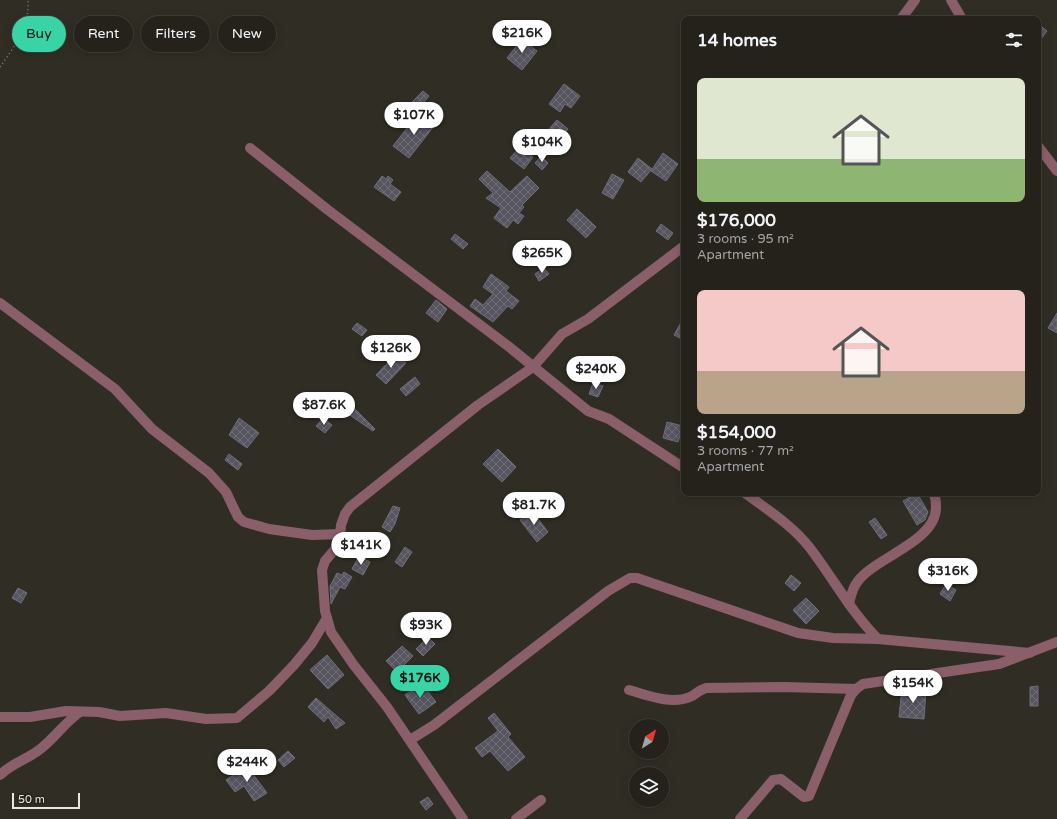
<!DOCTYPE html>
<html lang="en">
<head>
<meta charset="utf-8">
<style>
  :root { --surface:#24221b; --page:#302f28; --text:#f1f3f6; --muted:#a3a4a3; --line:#413f3a; --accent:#39d4a5 }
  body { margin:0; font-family:"Varela Round",sans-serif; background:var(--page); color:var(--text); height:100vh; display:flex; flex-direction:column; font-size:15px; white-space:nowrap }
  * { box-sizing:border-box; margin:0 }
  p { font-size:13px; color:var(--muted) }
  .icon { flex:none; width:22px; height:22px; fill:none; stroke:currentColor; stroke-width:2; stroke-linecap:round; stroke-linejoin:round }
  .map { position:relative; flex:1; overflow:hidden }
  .details { position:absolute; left:681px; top:16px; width:360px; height:480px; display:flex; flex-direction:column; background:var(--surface); border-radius:8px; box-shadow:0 2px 10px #0003,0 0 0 1px var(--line) }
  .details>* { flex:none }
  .top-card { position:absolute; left:12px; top:16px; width:380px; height:36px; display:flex; gap:8px }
  .needle { width:26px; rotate:37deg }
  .controls { position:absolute; left:629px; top:719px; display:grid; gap:8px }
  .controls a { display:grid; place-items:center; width:40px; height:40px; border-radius:50%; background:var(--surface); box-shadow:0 2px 10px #0003,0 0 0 1px var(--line); font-size:20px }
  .scale { position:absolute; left:12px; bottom:10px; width:68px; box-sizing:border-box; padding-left:4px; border:2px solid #e8e7e0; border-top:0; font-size:11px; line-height:14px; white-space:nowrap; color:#e8e7e0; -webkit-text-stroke:3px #26241a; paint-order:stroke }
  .price { position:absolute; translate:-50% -34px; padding:0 9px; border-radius:14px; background:#fff; color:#222; font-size:13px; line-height:26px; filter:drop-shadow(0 1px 2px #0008) }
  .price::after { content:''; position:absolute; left:50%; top:24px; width:12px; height:9px; margin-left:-6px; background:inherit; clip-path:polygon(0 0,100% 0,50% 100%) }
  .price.active { background:var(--accent); color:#111 }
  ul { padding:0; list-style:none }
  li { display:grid; align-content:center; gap:8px; height:212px; padding:0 16px }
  li span { display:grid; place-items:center; height:124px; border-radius:8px; color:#555 }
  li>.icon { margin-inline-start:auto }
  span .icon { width:72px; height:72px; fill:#fffc; stroke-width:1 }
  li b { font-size:17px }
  h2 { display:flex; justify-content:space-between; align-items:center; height:48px; padding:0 16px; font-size:17px }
  .tag { padding:0 14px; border-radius:18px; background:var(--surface); box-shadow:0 2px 10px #0003,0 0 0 1px var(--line); font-size:14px; line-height:36px }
  .tag.active { background:var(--accent); color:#111 }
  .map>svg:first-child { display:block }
</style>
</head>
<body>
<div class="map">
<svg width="1057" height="819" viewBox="0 0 1057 819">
  <defs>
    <pattern id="building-cross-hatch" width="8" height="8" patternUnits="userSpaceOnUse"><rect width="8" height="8" fill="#575560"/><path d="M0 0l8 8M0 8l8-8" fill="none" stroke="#6f6d76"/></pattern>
  </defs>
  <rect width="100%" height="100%" fill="#302e24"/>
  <!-- building -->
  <g fill="url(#building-cross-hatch)" stroke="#6f6d79">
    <polygon points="1038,24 1047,31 1038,43"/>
    <polygon points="522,39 537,51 522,70 507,58"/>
    <polygon points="564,84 580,96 571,108 565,104 560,112 549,104"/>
    <polygon points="423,91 429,96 419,108 412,102"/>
    <polygon points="418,114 434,126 409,158 393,146"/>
    <polygon points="557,120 568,129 552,148 541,138"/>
    <polygon points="520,147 533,157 524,169 510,158"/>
    <polygon points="663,153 678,164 666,181 651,171"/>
    <polygon points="541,156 548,163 542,170 535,163"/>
    <polygon points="638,158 652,169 641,182 628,172"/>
    <polygon points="487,171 510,192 527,176 539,188 522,205 524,207 519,213 524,216 518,224 513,220 507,228 494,218 501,208 486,198 493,193 479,179"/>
    <polygon points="612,174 624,180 613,199 602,193"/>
    <polygon points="382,176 386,179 388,176 393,180 390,184 401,192 394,201 374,187"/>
    <polygon points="577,209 596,227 586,238 567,220"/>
    <polygon points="661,224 673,233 668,240 656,231"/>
    <polygon points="455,234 468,244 463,249 451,239"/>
    <polygon points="544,268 549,274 539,281 535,274"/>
    <polygon points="491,274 509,287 506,291 519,301 512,309 508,306 493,322 470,306 475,299 483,305 493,294 483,287"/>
    <polygon points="436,300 447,309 438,322 426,313"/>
    <polygon points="1057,313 1057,333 1048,328"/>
    <polygon points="684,317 684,340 674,335"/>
    <polygon points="357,323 367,330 362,336 352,329"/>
    <polygon points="397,353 406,363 386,384 376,375"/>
    <polygon points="597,359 617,371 613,377 594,366"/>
    <polygon points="415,377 420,384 406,396 400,389"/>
    <polygon points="593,383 603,386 598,397 589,394"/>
    <polygon points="351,405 375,429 373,431 347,413 344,410"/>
    <polygon points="239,418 259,433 247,448 229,435"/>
    <polygon points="323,418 332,425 325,433 316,426"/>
    <polygon points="667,422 683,426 678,442 663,438"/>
    <polygon points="498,449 516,467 502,482 483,464"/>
    <polygon points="229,454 242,464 238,470 225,460"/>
    <polygon points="917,493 928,512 925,520 917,525 903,501"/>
    <polygon points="393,506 400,508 395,524 390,532 382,527"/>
    <polygon points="532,511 548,532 537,542 520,520"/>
    <polygon points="875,518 887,535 881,539 869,522"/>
    <polygon points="405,547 412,552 402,567 395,562"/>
    <polygon points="359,556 370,562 363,575 352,569"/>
    <polygon points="344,572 352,577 345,589 340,587 331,604 330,586 337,573 342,575"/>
    <polygon points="791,575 801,583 794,591 785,583"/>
    <polygon points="946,584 956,590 950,601 940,594"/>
    <polygon points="18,588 27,593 21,603 12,598"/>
    <polygon points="806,598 819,611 806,624 793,610"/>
    <polygon points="428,637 435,644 423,656 416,649"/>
    <polygon points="402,646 413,656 397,672 386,661"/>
    <polygon points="327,655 344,675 328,689 310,670"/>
    <polygon points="421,683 436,702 419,714 405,695"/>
    <polygon points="1038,686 1038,706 1030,706 1030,687"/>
    <polygon points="902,688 926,690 924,719 899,717"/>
    <polygon points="316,698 332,712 345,723 336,729 328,717 324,722 308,707"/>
    <polygon points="494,713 511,734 508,737 525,757 508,771 490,751 482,757 475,748 498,731 488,718"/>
    <polygon points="288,751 295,758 284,767 278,760"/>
    <polygon points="247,766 267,793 254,801 244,786 235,792 226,780"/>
    <polygon points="428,797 433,804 426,810 420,802"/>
  </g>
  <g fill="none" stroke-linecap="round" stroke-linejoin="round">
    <!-- path -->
    <path stroke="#85837b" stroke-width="1.5" stroke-dasharray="1 3" stroke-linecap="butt" d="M0,67C14,47 30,26 28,0"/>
    <!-- street -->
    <g stroke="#8b5f6a" stroke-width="10">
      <polyline points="951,0 962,19"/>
      <polyline points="901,19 915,0"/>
      <polyline points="1038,146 1057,171"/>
      <polyline points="250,148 328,210 508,346 588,411 609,419 684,468"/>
      <polyline points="0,303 115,389 152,429 209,473 226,492 238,517 244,522 269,529 312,535 340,534"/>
      <path d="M745,493C768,510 793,526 810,548C833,578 851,612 878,639"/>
      <path d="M849,604C851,596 852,588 858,581C876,557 935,542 936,508C936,502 936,498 933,493"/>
      <path d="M629,690C647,695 671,705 690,697C697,694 697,691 706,688L784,687L856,689"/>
      <polyline points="0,717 30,717 66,711 99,712 120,716 166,713 206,719 237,718 269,691 294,665 312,643 327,618"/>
      <polyline points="410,740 434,725 608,591 630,578 637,578 798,633 833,638 878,639 1030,653"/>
      <path d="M0,775C12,763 26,760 39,750C54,739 64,723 80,712"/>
      <polyline points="463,819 387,707 353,664 331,632 325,611 322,570 325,561 336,548 340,537 341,525 345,514 350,507 478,405 533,367 562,334 588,319 684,246"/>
      <polyline points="516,819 541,800"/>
      <polyline points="740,819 773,780 781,779 804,797 809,796 851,695 856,689 863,684 999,664 1057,642"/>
    </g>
  </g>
</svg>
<div class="controls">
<a><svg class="needle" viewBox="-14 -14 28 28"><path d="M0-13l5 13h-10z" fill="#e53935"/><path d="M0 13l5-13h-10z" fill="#a3a4a3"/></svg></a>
<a><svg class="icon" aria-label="layers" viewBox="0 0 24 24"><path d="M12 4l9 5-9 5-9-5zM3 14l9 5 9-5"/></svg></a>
</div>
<div class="scale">50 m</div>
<b class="price" style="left:522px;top:54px">$216K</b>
<b class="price" style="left:414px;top:136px">$107K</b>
<b class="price" style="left:542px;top:163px">$104K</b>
<b class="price" style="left:542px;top:274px">$265K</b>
<b class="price" style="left:391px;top:369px">$126K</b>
<b class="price" style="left:596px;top:390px">$240K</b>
<b class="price" style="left:324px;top:426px">$87.6K</b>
<b class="price" style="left:534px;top:526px">$81.7K</b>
<b class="price" style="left:361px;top:566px">$141K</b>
<b class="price" style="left:948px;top:592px">$316K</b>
<b class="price" style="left:426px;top:646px">$93K</b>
<b class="price active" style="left:420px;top:699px">$176K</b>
<b class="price" style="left:913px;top:704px">$154K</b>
<b class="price" style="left:247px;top:783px">$244K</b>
<div class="top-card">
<a class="tag active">Buy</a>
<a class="tag">Rent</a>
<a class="tag">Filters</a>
<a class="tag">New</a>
</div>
<section class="details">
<h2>14 homes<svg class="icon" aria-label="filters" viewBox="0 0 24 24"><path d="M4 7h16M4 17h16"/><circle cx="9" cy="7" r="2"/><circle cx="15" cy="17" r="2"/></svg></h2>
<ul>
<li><span style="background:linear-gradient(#dfe7d0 65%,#8fb573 0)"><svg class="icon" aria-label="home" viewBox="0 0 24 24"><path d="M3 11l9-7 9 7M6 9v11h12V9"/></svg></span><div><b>$176,000</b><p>3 rooms · 95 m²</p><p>Apartment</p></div></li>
<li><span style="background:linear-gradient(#f6c9c9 65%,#b9a48a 0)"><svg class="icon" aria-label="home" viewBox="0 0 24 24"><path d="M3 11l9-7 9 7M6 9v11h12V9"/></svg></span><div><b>$154,000</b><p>3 rooms · 77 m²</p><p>Apartment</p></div></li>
</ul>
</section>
</div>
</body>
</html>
